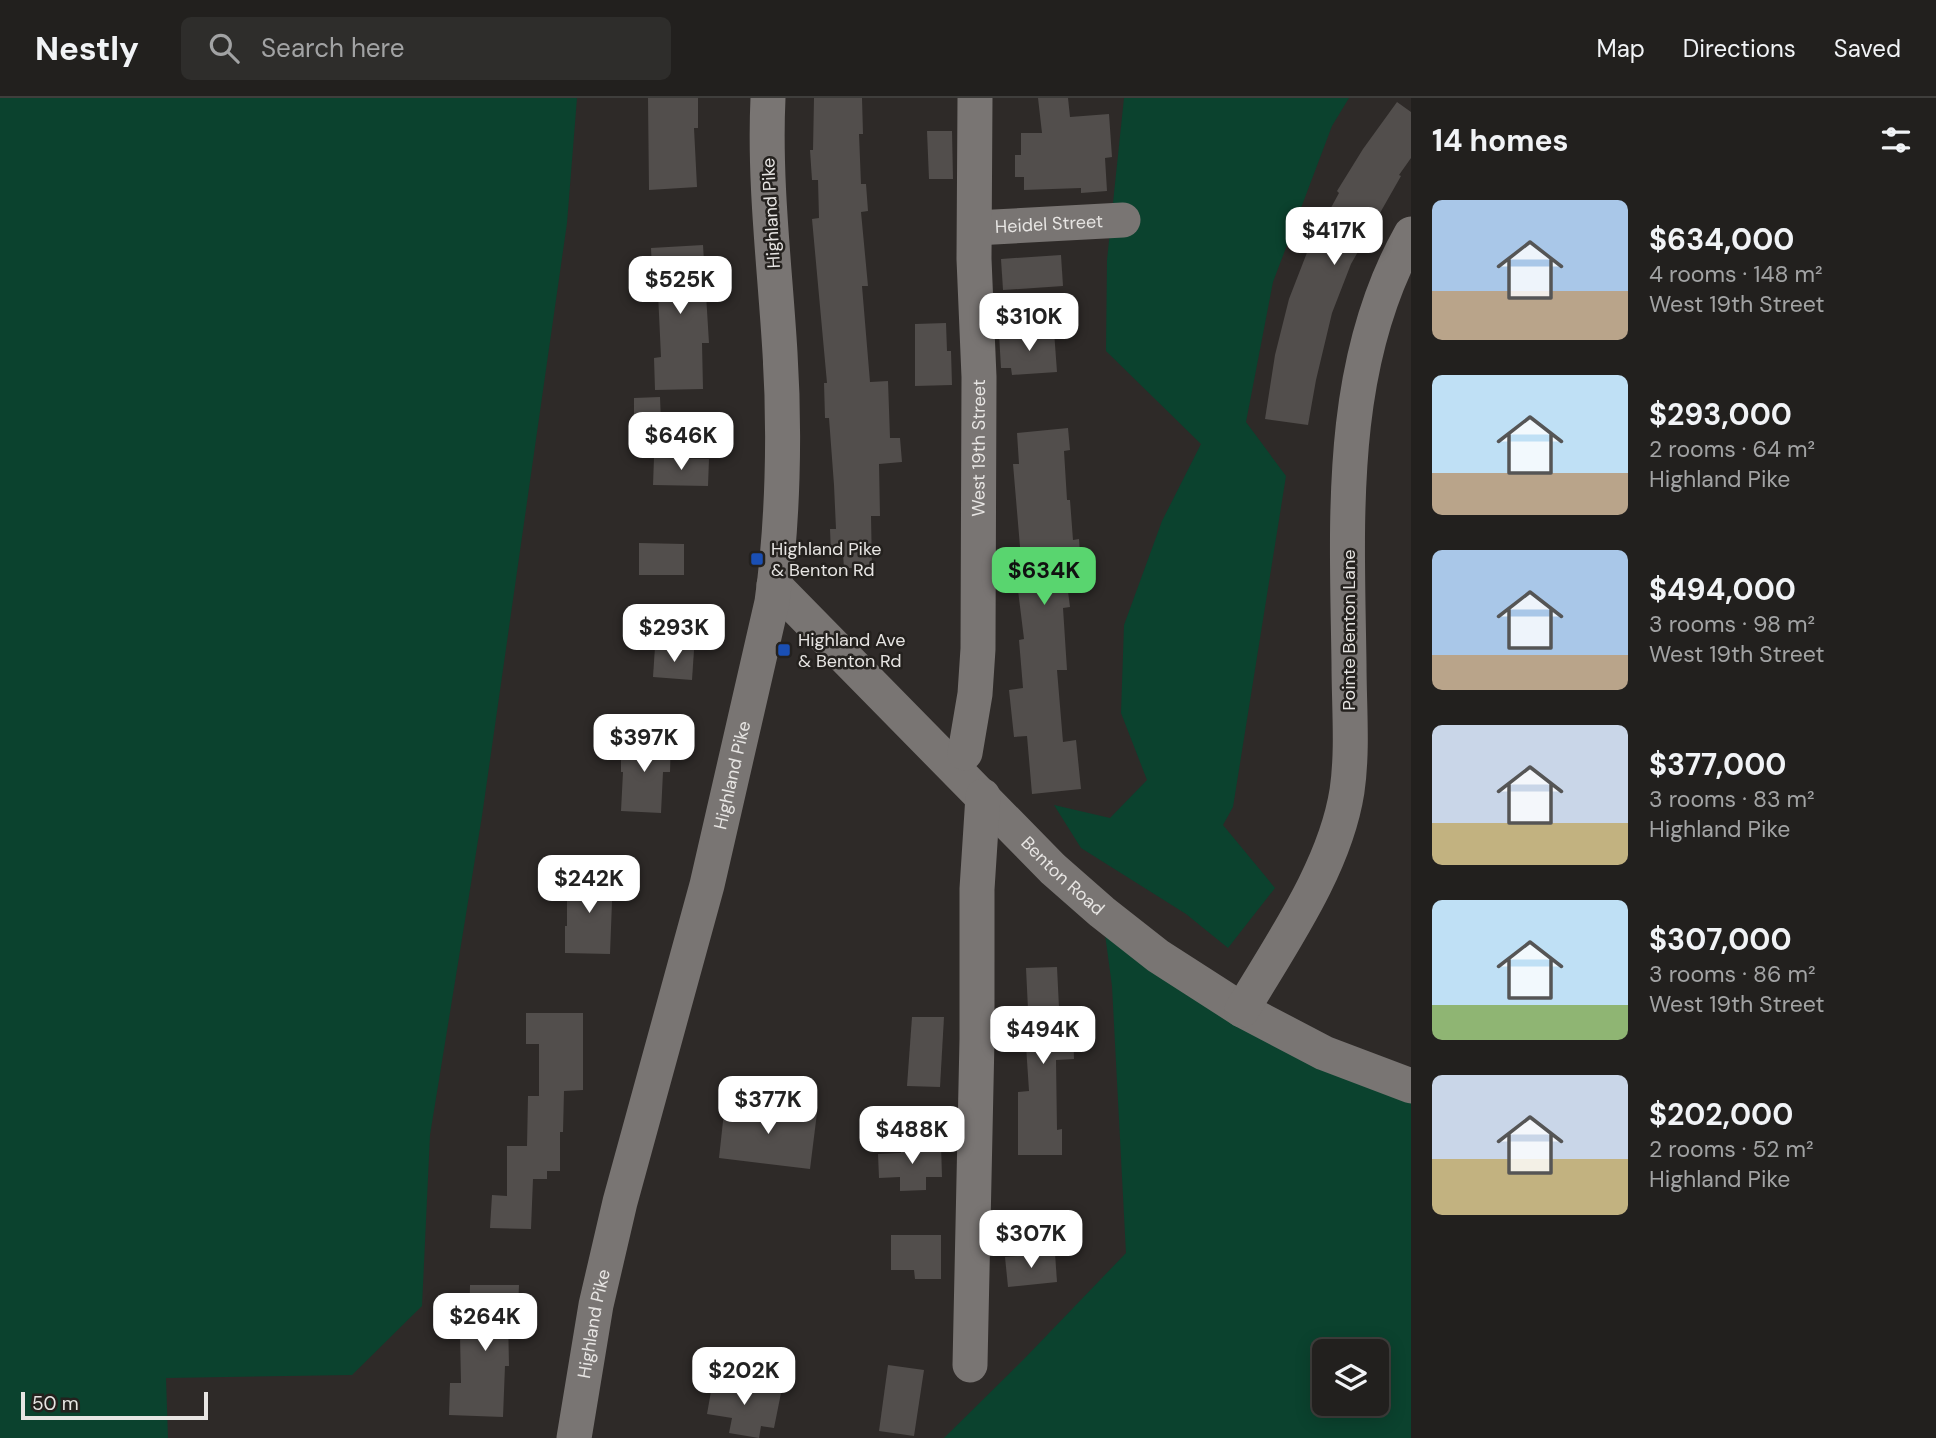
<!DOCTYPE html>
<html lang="en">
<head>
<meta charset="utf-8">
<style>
  :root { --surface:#22201e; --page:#2e2d2b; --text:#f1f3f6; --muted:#a2a3a4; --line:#3f3e3c; --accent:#59d56f }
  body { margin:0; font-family:"DM Sans",sans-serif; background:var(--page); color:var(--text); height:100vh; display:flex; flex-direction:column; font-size:26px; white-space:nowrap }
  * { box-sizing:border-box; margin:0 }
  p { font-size:23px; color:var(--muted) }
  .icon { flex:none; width:38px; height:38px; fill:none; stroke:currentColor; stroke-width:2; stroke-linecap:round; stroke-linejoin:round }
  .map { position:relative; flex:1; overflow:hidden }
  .sheet { display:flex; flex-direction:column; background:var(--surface); width:525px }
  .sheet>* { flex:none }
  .tools { position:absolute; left:1312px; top:1241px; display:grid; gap:14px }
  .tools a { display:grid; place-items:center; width:77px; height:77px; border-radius:10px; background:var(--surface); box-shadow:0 4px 18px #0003,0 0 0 2px var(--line); font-size:35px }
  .scale { position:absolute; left:21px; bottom:18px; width:187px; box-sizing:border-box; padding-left:7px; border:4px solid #e7e5e3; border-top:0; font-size:19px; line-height:24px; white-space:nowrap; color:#e7e5e3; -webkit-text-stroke:5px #24211e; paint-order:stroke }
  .price { position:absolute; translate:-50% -60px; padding:0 16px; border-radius:14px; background:#fff; color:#222; font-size:23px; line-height:46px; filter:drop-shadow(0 2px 4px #0008) }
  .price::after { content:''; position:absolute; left:50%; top:42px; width:21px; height:16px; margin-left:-10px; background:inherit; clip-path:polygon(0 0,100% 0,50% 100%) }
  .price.selected { background:var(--accent); color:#111 }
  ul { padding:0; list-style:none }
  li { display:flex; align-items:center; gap:21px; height:175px; padding:0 21px }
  li span { display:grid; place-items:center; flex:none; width:196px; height:140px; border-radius:10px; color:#555 }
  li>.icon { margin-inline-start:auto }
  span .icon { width:84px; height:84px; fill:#fffc; stroke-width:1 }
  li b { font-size:30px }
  h2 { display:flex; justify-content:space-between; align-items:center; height:84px; padding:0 21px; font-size:30px }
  header { display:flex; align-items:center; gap:42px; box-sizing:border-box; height:98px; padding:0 35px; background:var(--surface); border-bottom:2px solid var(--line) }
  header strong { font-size:33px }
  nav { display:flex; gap:38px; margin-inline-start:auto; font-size:24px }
  .search { width:490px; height:63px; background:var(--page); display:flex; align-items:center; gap:18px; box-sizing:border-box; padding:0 24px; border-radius:10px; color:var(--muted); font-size:26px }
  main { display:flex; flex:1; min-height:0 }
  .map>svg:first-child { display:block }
</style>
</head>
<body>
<header>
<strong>Nestly</strong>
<div class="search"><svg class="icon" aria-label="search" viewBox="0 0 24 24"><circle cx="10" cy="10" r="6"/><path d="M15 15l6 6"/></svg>Search here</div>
<nav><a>Map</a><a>Directions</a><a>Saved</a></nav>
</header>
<main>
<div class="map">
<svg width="1411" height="1340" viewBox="0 0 1411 1340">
  <rect width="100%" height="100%" fill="#2e2a28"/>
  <!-- green -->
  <g fill="#0b422e" fill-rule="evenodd">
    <polygon points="0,0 577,0 567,125 482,718 430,1037 422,1208 352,1277 166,1280 168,1340 0,1340"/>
    <polygon points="1124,0 1349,0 1332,28 1273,184 1246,324 1286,378 1233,709 1223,727 1275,790 1228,850 1186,816 1081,750 1054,707 1110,720 1147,682 1121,615 1124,527 1162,423 1201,346 1106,253 1107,162"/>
    <path d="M1102,814L1411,988V1340H944L1024,1261L1126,1155L1112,888ZM1325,1253H1377V1306H1325Z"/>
  </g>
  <!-- building -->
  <g fill="#524e4c">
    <polygon points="648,0 698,0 698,30 694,30 697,89 649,92"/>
    <polygon points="814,0 862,0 863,36 859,36 861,86 866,86 868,113 861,114 868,188 862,188 870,284 888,283 890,340 900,340 902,364 879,366 880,418 871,418 872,470 844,470 843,456 831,456 830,431 836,431 834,387 829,320 825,320 824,285 827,285 812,121 819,120 818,82 812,82 810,52 813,52"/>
    <polygon points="1038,0 1068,0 1070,19 1109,16 1112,59 1105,60 1107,93 1081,95 1081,90 1024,92 1024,79 1015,79 1015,57 1021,57 1021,35 1042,35"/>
    <polygon points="1397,4 1411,14 1411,60 1399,77 1401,78 1351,166 1332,215 1316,282 1308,327 1265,321 1275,257 1289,201 1308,152 1339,95 1337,93 1363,51"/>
    <polygon points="927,33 952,33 953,81 929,81"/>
    <polygon points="703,147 709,245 702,245 703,291 655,292 654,260 661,259 658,195 653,195 651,150"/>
    <polygon points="1061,157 1063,188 1003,192 1001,161"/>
    <polygon points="946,225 947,253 951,253 952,287 915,288 915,226"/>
    <polygon points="1054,233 1057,274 1012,277 1011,270 1001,270 999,236"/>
    <polygon points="660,299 661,324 634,324 634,300"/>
    <polygon points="1068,330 1070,352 1064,353 1067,402 1070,402 1073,442 1079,441 1081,468 1065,470 1070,509 1063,510 1067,572 1057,572 1063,644 1076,642 1081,691 1032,696 1027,638 1014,639 1009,592 1023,590 1019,542 1024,541 1017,484 1023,484 1013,366 1019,366 1017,335"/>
    <polygon points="654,360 709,361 708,388 653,387"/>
    <polygon points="639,445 684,446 684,477 639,477"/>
    <polygon points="655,549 694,552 692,582 653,579"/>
    <polygon points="621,641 671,642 670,674 663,674 661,715 621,713 623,674 621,674"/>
    <polygon points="567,778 613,778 610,856 565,855 565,828 567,828"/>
    <polygon points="1057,869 1060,930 1073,929 1074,961 1056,962 1057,1032 1062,1031 1062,1057 1018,1057 1018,994 1029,993 1025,932 1029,932 1026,870"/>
    <polygon points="526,915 583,915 583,992 564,993 563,1034 560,1034 560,1073 547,1073 547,1081 533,1081 531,1131 490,1130 492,1097 507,1098 507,1048 527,1048 528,998 539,998 539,946 526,946"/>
    <polygon points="912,919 944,919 940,989 907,988"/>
    <polygon points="725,1005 817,1015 810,1071 719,1060"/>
    <polygon points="941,1046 942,1079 926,1079 926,1092 900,1093 900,1079 879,1080 878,1056 901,1055 901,1048"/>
    <polygon points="891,1137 941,1137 941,1181 915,1181 914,1172 891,1172"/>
    <polygon points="1055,1155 1057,1184 1008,1189 1005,1159"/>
    <polygon points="470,1187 519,1187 518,1211 512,1211 512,1219 508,1219 509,1268 505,1268 503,1319 449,1317 450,1285 461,1285 460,1238 469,1238"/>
    <polygon points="888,1267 924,1272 914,1338 879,1333"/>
    <polygon points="713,1282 781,1295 774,1330 761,1328 759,1340 729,1335 732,1320 707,1316"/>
  </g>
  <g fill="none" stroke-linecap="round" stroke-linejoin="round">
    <!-- minor -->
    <g stroke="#797573" stroke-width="35">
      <path id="s1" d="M975,130L1123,122"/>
      <path id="s2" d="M774,487L1053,771L1102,814L1158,858L1242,912L1324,955L1411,988"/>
      <path id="s3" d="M965,655L975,596L978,551L979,279L974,161L975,0"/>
      <path d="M1242,912C1281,846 1335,770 1347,693C1353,652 1349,608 1349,566C1347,421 1337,267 1411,136"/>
      <polyline points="970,1267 977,941 977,791 983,698"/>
      <path id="s4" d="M574,1340L596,1207L620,1104L707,787L772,504C783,425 785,334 780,255C775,170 764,85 768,0"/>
    </g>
  </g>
  <!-- markers -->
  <g fill="#1a4fb4" stroke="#24211e" stroke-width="2.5">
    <rect x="750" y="454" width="14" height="14" rx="3.5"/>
    <rect x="777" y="545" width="14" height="14" rx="3.5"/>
  </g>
  <g text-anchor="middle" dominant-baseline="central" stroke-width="5" stroke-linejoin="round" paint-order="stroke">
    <!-- street labels -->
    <g font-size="18" fill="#e7e5e3" stroke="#24211e">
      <text transform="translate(771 115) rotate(-93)">Highland Pike</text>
      <text stroke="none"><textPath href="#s1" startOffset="74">Heidel Street</textPath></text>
      <text stroke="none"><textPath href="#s3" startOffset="306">West 19th Street</textPath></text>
      <text transform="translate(1349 532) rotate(-90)">Pointe Benton Lane</text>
      <text stroke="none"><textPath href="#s4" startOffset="682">Highland Pike</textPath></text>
      <text stroke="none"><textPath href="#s2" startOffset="410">Benton Road</textPath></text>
      <text stroke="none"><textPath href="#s4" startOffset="116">Highland Pike</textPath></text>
    </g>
    <!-- poi labels -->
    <g font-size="18" fill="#e7e5e3" stroke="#24211e" text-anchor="start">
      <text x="771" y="451">Highland Pike<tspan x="771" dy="21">&amp; Benton Rd</tspan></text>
      <text x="798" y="542">Highland Ave<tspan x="798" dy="21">&amp; Benton Rd</tspan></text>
    </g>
  </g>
</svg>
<div class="tools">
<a><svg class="icon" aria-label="layers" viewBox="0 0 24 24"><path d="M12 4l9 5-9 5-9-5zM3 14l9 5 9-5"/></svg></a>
</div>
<div class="scale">50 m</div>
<b class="price" style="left:1334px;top:169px">$417K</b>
<b class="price" style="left:680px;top:218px">$525K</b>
<b class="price" style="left:1029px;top:255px">$310K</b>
<b class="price" style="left:681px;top:374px">$646K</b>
<b class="price selected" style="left:1044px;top:509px">$634K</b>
<b class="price" style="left:674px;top:566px">$293K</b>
<b class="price" style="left:644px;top:676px">$397K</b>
<b class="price" style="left:589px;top:817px">$242K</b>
<b class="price" style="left:1043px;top:968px">$494K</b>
<b class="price" style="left:768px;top:1038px">$377K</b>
<b class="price" style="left:912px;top:1068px">$488K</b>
<b class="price" style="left:1031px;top:1172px">$307K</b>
<b class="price" style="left:485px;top:1255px">$264K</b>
<b class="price" style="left:744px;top:1309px">$202K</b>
</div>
<section class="sheet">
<h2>14 homes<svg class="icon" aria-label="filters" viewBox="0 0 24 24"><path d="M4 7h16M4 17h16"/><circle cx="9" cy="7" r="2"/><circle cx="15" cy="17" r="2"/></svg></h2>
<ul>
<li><span style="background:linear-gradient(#a9c7e8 65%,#b9a48a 0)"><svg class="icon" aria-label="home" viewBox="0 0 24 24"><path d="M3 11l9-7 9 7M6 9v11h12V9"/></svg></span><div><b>$634,000</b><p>4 rooms · 148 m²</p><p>West 19th Street</p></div></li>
<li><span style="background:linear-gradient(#bfe0f5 70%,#b9a48a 0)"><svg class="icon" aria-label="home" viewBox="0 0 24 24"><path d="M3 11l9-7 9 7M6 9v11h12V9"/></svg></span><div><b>$293,000</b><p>2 rooms · 64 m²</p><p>Highland Pike</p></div></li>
<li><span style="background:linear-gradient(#a9c7e8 75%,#b9a48a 0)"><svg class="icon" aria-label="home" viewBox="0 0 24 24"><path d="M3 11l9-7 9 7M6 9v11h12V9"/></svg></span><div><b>$494,000</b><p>3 rooms · 98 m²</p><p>West 19th Street</p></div></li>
<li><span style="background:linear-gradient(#c9d6e8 70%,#c2b280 0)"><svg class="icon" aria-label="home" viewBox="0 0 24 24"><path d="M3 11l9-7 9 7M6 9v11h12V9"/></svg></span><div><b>$377,000</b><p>3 rooms · 83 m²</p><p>Highland Pike</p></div></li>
<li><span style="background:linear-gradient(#bfe0f5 75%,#8fb573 0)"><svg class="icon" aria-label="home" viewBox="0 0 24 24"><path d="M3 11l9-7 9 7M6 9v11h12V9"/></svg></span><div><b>$307,000</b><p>3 rooms · 86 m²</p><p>West 19th Street</p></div></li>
<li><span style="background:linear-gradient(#c9d6e8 60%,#c2b280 0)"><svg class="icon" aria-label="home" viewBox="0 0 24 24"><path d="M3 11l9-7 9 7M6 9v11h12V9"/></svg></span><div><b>$202,000</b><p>2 rooms · 52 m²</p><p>Highland Pike</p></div></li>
</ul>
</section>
</main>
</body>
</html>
